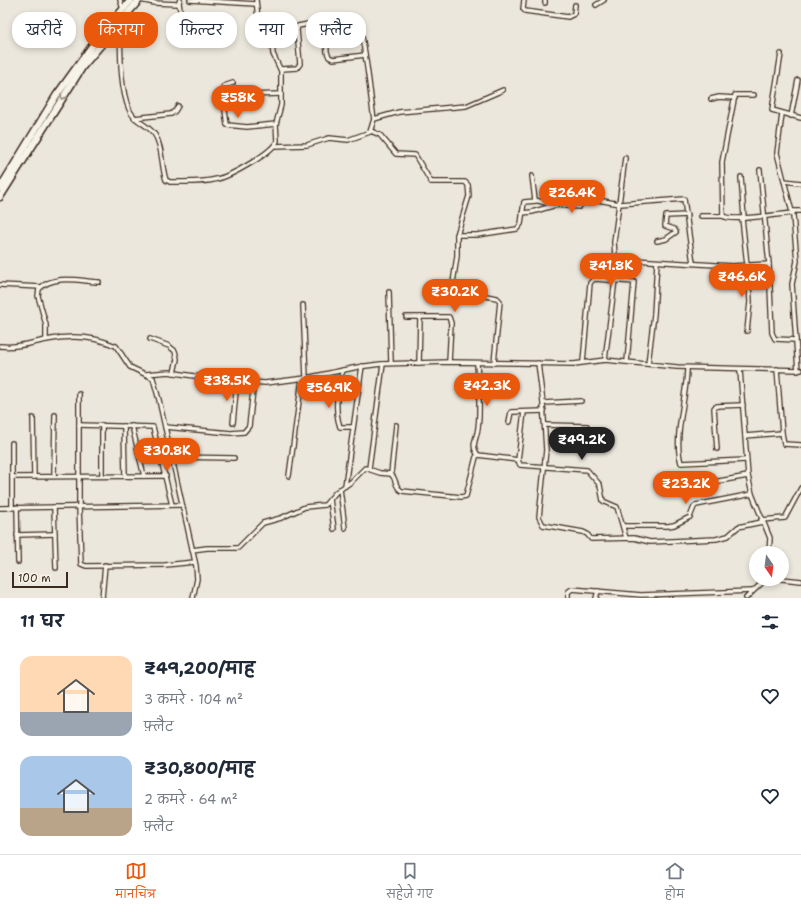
<!DOCTYPE html>
<html lang="hi">
<head>
<meta charset="utf-8">
<style>
  :root { --surface:#fff; --page:#f6f6f7; --text:#1f2937; --muted:#747a83; --line:#e0e1e3; --accent:#ea580c }
  body { margin:0; font-family:"Shantell Sans","Playpen Sans Deva",sans-serif; background:var(--page); color:var(--text); height:100vh; display:flex; flex-direction:column; font-size:15px; white-space:nowrap }
  * { box-sizing:border-box; margin:0 }
  p { font-size:13px; color:var(--muted) }
  .icon { flex:none; width:22px; height:22px; fill:none; stroke:currentColor; stroke-width:2; stroke-linecap:round; stroke-linejoin:round }
  .map { position:relative; height:598px; overflow:hidden }
  .panel { display:flex; flex-direction:column; background:var(--surface); flex:1 }
  .panel>* { flex:none }
  .top-card { position:absolute; left:12px; top:12px; width:400px; height:36px; display:flex; gap:8px }
  .needle { width:26px; rotate:166deg }
  .controls { position:absolute; left:749px; top:546px; display:grid; gap:8px }
  .controls a { display:grid; place-items:center; width:40px; height:40px; border-radius:50%; background:var(--surface); box-shadow:0 2px 6px #0003; font-size:20px }
  .scale { position:absolute; left:12px; bottom:10px; width:56px; box-sizing:border-box; padding-left:4px; border:2px solid #3b2a1e; border-top:0; font-size:11px; line-height:14px; white-space:nowrap; color:#3b2a1e; -webkit-text-stroke:3px #f7f3e8; paint-order:stroke }
  .price { position:absolute; translate:-50% -34px; padding:0 9px; border-radius:14px; background:var(--accent); color:#fff; font-size:13px; line-height:26px; filter:drop-shadow(0 1px 2px #0008) }
  .price::after { content:''; position:absolute; left:50%; top:24px; width:12px; height:9px; margin-left:-6px; background:inherit; clip-path:polygon(0 0,100% 0,50% 100%) }
  .price.current { background:#222; color:#fff }
  ul { padding:0; list-style:none }
  li { display:flex; align-items:center; gap:12px; height:100px; padding:0 20px }
  li span { display:grid; place-items:center; flex:none; width:112px; height:80px; border-radius:12px; color:#555 }
  li>.icon { margin-inline-start:auto }
  span .icon { width:48px; height:48px; fill:#fffc; stroke-width:1 }
  li b { font-size:17px }
  h2 { display:flex; justify-content:space-between; align-items:center; height:48px; padding:0 20px; font-size:17px }
  .chip { padding:0 14px; border-radius:16px; background:var(--surface); box-shadow:0 2px 6px #0003; font-size:14px; line-height:36px }
  .chip.current { background:var(--accent); color:#fff }
  .menu { display:flex; justify-content:space-around; align-items:center; height:56px; border-top:1px solid var(--line); background:var(--surface); font-size:11px; color:var(--muted) }
  .menu a { display:grid; justify-items:center; gap:2px }
  .menu .current { color:var(--accent) }
  .map>svg:first-child { display:block }
</style>
</head>
<body>
<div class="map">
<svg width="801" height="598" viewBox="0 0 801 598">
  <rect width="100%" height="100%" fill="#ece7dc"/>
  <filter id="ink" filterUnits="userSpaceOnUse"><feTurbulence type="fractalNoise" baseFrequency=".025" numOctaves="2"/><feDisplacementMap in="SourceGraphic" scale="8" xChannelSelector="R" yChannelSelector="G"/><feConvolveMatrix kernelMatrix="1 2 1 2 8 2 1 2 1" color-interpolation-filters="sRGB"/></filter>
  <g filter="url(#ink)">
    <g fill="none" stroke-linecap="round" stroke-linejoin="round">
      <defs>
        <g id="street">
          <polyline points="120,0 123,9"/>
          <polyline points="140,0 155,3 178,4 180,0"/>
          <polyline points="190,0 256,4"/>
          <polyline points="524,0 523,9 525,11 568,17 574,14 575,5"/>
          <polyline points="179,3 185,42"/>
          <polyline points="545,3 545,0"/>
          <polyline points="596,5 604,0"/>
          <polyline points="325,20 327,52 329,57 333,59 365,55"/>
          <path d="M120,24C121,49 119,85 129,109C134,122 148,124 155,135C163,147 161,166 166,180L170,182C185,182 203,183 217,179C231,176 272,153 277,141L276,124L281,105V71L273,54L271,29L258,18L256,0"/>
          <polyline points="781,54 772,110 801,118"/>
          <path d="M281,69L297,68L300,64L297,30L298,26L351,16C353,17 355,17 356,19C364,27 371,103 374,119L399,112L466,106L503,90"/>
          <polyline points="233,83 224,86 222,89 227,125 247,127 276,124"/>
          <polyline points="247,95 281,94"/>
          <path d="M754,95H735L722,162L723,216C731,222 780,214 793,213"/>
          <polyline points="711,99 719,97 735,98"/>
          <polyline points="782,114 777,153 793,216 797,261 792,284 798,371"/>
          <polyline points="791,116 798,80"/>
          <polyline points="134,118 171,114 175,111 178,106"/>
          <polyline points="371,131 380,135 396,154 415,155 431,182 465,182 468,185 469,196 457,235 457,256 453,283 454,287 458,291 497,298 500,301 494,363"/>
          <polyline points="274,146 307,145 329,138 348,140 370,132 374,119"/>
          <polyline points="625,158 614,242 615,256 618,259 732,266 769,264"/>
          <polyline points="760,170 769,264 772,333 775,339 796,340"/>
          <polyline points="532,176 535,200 553,205"/>
          <polyline points="741,177 744,218"/>
          <polyline points="784,181 801,183"/>
          <polyline points="792,211 801,211"/>
          <polyline points="522,213 532,212 556,205 579,207 587,198 620,204 684,199 693,263"/>
          <polyline points="701,216 723,216"/>
          <polyline points="742,218 747,265"/>
          <polyline points="457,235 477,235 517,229 521,224 524,202 536,201"/>
          <polyline points="657,241 666,239 676,232 674,229 665,226 666,216 687,215"/>
          <polyline points="0,285 41,287"/>
          <polyline points="389,292 391,363"/>
          <polyline points="303,305 306,378"/>
          <polyline points="406,317 449,317 451,323 449,362"/>
          <polyline points="747,331 750,302 748,265"/>
          <polyline points="150,339 169,346 175,351 177,359 174,373"/>
          <path d="M46,340V325L38,296L39,289C54,274 80,281 99,282"/>
          <path d="M0,346C16,348 30,343 46,340C69,335 94,336 116,346L130,367L153,378L159,400L196,566L197,579L193,598"/>
          <polyline points="605,360 615,280"/>
          <polyline points="583,362 590,283 594,279 634,282 627,362"/>
          <polyline points="419,363 420,317"/>
          <path d="M477,363C478,384 481,406 478,428C477,439 470,445 478,455"/>
          <polyline points="538,363 543,403 546,450 539,517 543,525 583,532 587,534 591,539 634,538 650,542 716,539 728,536 738,527 762,522"/>
          <polyline points="648,364 654,314 657,262"/>
          <path d="M687,368C687,397 673,436 681,463L746,460"/>
          <path d="M343,370C337,386 334,410 340,427H353"/>
          <polyline points="740,370 748,476 752,494 770,538 769,553"/>
          <polyline points="146,374 169,372 213,379 265,383 306,378 358,367 381,364 449,362 574,364 605,360 677,367 801,370"/>
          <polyline points="79,394 79,506 81,564 86,566 165,565 195,562"/>
          <polyline points="543,403 581,401"/>
          <polyline points="524,412 518,460 520,465 587,470 600,485 603,501 617,507 626,538"/>
          <polyline points="33,418 34,477"/>
          <polyline points="509,422 511,412 544,411"/>
          <polyline points="233,423 237,381"/>
          <polyline points="79,425 153,427 172,505"/>
          <polyline points="102,425 102,476"/>
          <polyline points="545,425 587,426"/>
          <polyline points="124,426 125,476"/>
          <polyline points="132,426 144,476"/>
          <polyline points="165,427 231,433 244,432 249,426 254,382"/>
          <polyline points="782,433 784,444 801,445"/>
          <polyline points="745,436 782,433 777,369"/>
          <polyline points="12,443 12,507"/>
          <polyline points="717,449 714,408 717,406 743,405"/>
          <polyline points="478,455 518,460"/>
          <polyline points="172,457 234,458"/>
          <polyline points="369,468 383,364"/>
          <polyline points="391,474 396,425"/>
          <polyline points="54,476 55,415"/>
          <polyline points="289,476 302,379"/>
          <polyline points="12,477 166,476"/>
          <polyline points="345,486 362,366"/>
          <polyline points="690,486 748,476"/>
          <polyline points="340,489 345,528"/>
          <polyline points="330,499 334,529"/>
          <polyline points="17,507 18,562"/>
          <polyline points="54,507 56,568"/>
          <polyline points="0,508 182,505"/>
          <polyline points="761,520 785,518 801,488"/>
          <polyline points="624,526 668,526 674,525 690,517 694,507 696,505 752,494"/>
          <polyline points="17,535 55,534"/>
          <path d="M192,550L207,548H238L263,523L281,518L305,507L325,505L336,492L351,482L365,468L380,473L391,474C397,479 394,487 402,491L461,497L466,496L476,457L478,455"/>
          <polyline points="782,579 801,581"/>
          <polyline points="102,598 105,565"/>
          <polyline points="568,598 568,592 572,589 641,595 752,591"/>
          <polyline points="596,598 598,591"/>
          <polyline points="746,598 766,579"/>
        </g>
        <g id="highway">
          <polyline points="0,188 56,96 92,46 131,0"/>
          <polyline points="0,197 83,66 139,0"/>
        </g>
      </defs>
      <!-- street casing -->
      <use href="#street" stroke="#3b2a1e" stroke-width="6"/>
      <!-- highway casing -->
      <use href="#highway" stroke="#3b2a1e" stroke-width="9"/>
      <!-- street -->
      <use href="#street" stroke="#f7f3e8" stroke-width="3.5"/>
      <!-- highway -->
      <use href="#highway" stroke="#f7f3e8" stroke-width="6"/>
    </g>
    <!-- one-way arrows -->
    <defs><path id="oneway-chevron" d="M-2-3.5L2.5 0L-2 3.5" fill="none" stroke-width="1.6" stroke-linecap="round" stroke-linejoin="round"/></defs>
    <use stroke="#998e83" href="#oneway-chevron" transform="translate(63 97) rotate(122)"/>
  </g>
</svg>
<div class="controls">
<a><svg class="needle" viewBox="-14 -14 28 28"><path d="M0-13l5 13h-10z" fill="#e53935"/><path d="M0 13l5-13h-10z" fill="#747a83"/></svg></a>
</div>
<div class="scale">100 m</div>
<b class="price" style="left:238px;top:119px">₹58K</b>
<b class="price" style="left:572px;top:214px">₹26.4K</b>
<b class="price" style="left:611px;top:287px">₹41.8K</b>
<b class="price" style="left:742px;top:298px">₹46.6K</b>
<b class="price" style="left:455px;top:313px">₹30.2K</b>
<b class="price" style="left:227px;top:402px">₹38.5K</b>
<b class="price" style="left:487px;top:407px">₹42.3K</b>
<b class="price" style="left:329px;top:409px">₹56.9K</b>
<b class="price current" style="left:582px;top:461px">₹49.2K</b>
<b class="price" style="left:167px;top:472px">₹30.8K</b>
<b class="price" style="left:686px;top:505px">₹23.2K</b>
<div class="top-card">
<a class="chip">खरीदें</a>
<a class="chip current">किराया</a>
<a class="chip">फ़िल्टर</a>
<a class="chip">नया</a>
<a class="chip">फ़्लैट</a>
</div>
</div>
<section class="panel">
<h2>11 घर<svg class="icon" aria-label="filters" viewBox="0 0 24 24"><path d="M4 7h16M4 17h16"/><circle cx="9" cy="7" r="2"/><circle cx="15" cy="17" r="2"/></svg></h2>
<ul>
<li><span style="background:linear-gradient(#ffd9b3 70%,#9aa5b1 0)"><svg class="icon" aria-label="home" viewBox="0 0 24 24"><path d="M3 11l9-7 9 7M6 9v11h12V9"/></svg></span><div><b>₹49,200/माह</b><p>3 कमरे · 104 m²</p><p>फ़्लैट</p></div><svg class="icon" aria-label="heart" viewBox="0 0 24 24"><path d="M12 20l-8-8c-3-5 5-10 8-4 3-6 11-1 8 4z"/></svg></li>
<li><span style="background:linear-gradient(#a9c7e8 65%,#b9a48a 0)"><svg class="icon" aria-label="home" viewBox="0 0 24 24"><path d="M3 11l9-7 9 7M6 9v11h12V9"/></svg></span><div><b>₹30,800/माह</b><p>2 कमरे · 64 m²</p><p>फ़्लैट</p></div><svg class="icon" aria-label="heart" viewBox="0 0 24 24"><path d="M12 20l-8-8c-3-5 5-10 8-4 3-6 11-1 8 4z"/></svg></li>
</ul>
</section>
<nav class="menu">
<a class="current"><svg class="icon" aria-label="map" viewBox="0 0 24 24"><path d="M3 6l6-2 6 2 6-2v14l-6 2-6-2-6 2zM9 4v14M15 6v14"/></svg>मानचित्र</a>
<a><svg class="icon" aria-label="saved" viewBox="0 0 24 24"><path d="M7 4h10v16l-5-4-5 4z"/></svg>सहेजे गए</a>
<a><svg class="icon" aria-label="home" viewBox="0 0 24 24"><path d="M3 11l9-7 9 7M6 9v11h12V9"/></svg>होम</a>
</nav>
</body>
</html>
